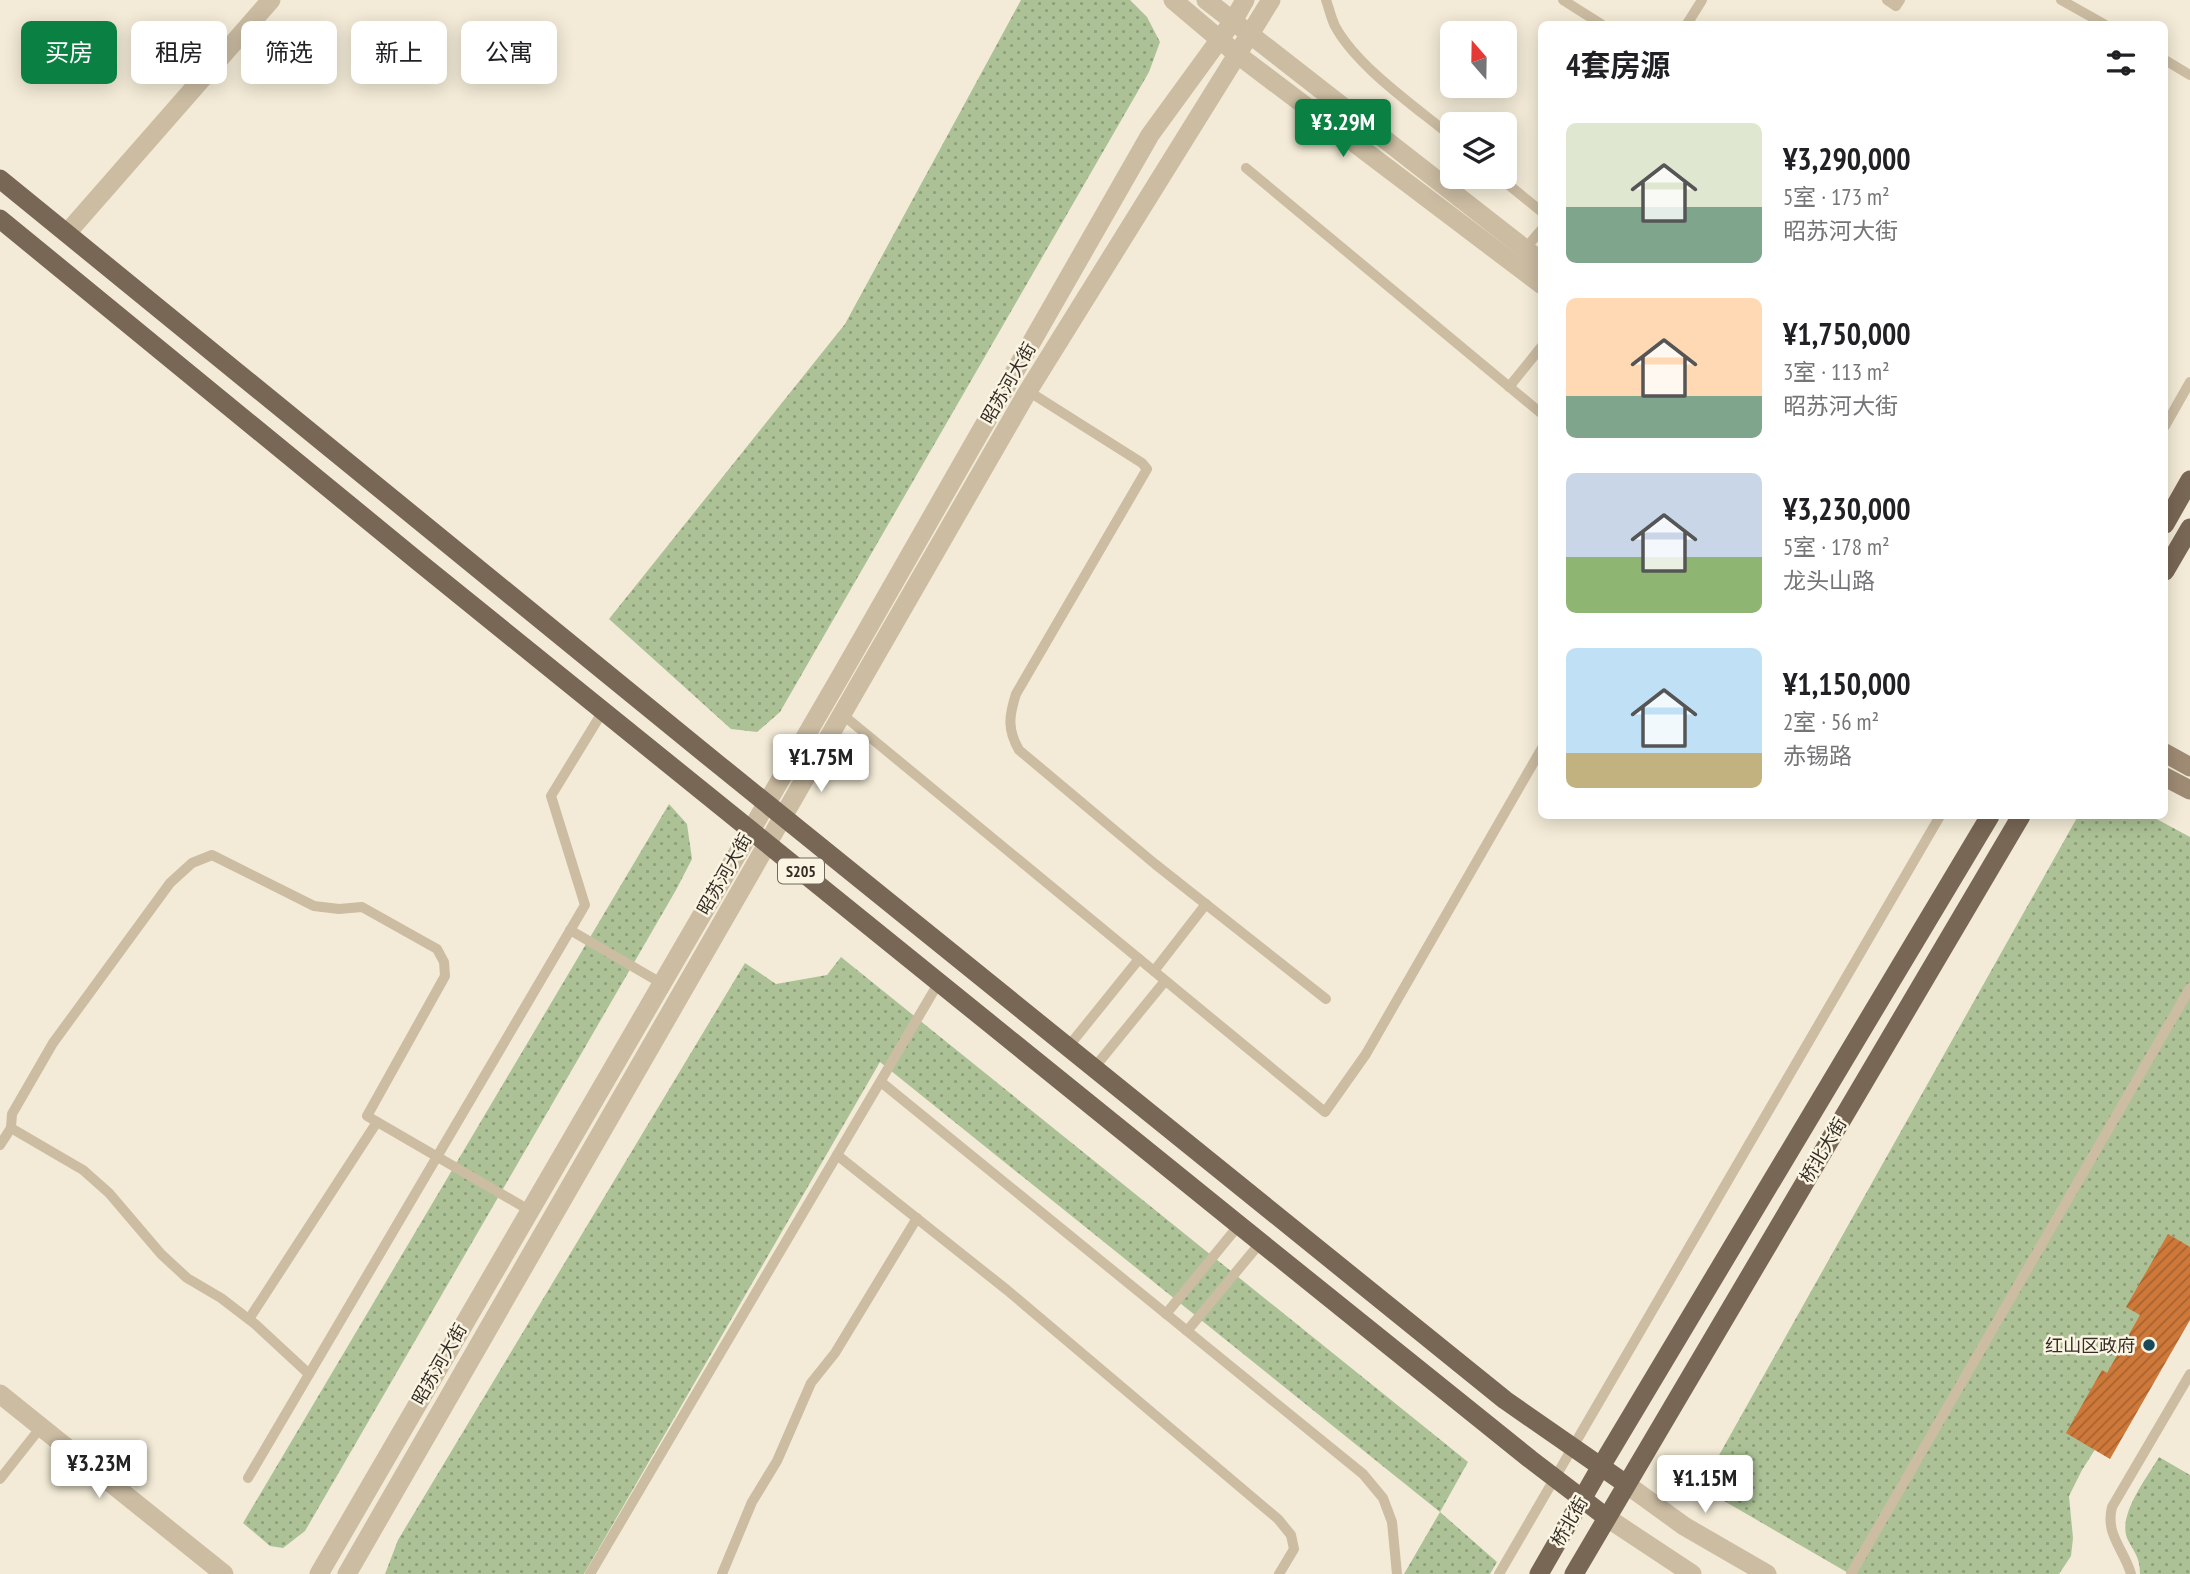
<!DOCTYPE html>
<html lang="zh">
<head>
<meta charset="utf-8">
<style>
  :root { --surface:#fff; --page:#f2f2f2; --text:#202124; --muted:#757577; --accent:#0b8043 }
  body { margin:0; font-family:"PT Sans Narrow","Noto Sans SC",sans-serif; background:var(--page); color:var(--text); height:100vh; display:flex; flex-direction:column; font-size:26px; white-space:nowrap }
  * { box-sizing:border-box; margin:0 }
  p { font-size:23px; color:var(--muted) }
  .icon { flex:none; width:38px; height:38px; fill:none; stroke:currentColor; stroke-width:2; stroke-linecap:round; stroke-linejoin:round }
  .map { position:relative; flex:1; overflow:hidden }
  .details { position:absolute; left:1538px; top:21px; width:630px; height:798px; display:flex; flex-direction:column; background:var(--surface); border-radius:10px; box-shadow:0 4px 18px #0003 }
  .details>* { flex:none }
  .top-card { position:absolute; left:21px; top:21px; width:665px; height:63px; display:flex; gap:14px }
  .needle { width:46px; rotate:340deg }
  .fabs { position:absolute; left:1440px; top:21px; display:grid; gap:14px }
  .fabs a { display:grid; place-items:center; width:77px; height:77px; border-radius:10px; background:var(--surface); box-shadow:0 4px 18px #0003; font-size:35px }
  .price { position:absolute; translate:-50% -60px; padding:0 16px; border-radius:7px; background:#fff; color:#222; font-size:23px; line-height:46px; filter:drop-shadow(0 2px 4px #0008) }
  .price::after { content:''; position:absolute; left:50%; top:42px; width:21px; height:16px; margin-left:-10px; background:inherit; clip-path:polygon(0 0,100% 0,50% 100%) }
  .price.selected { background:var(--accent); color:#fff }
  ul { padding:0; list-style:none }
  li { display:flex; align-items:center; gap:21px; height:175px; padding:0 28px }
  li span { display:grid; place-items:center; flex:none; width:196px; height:140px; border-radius:10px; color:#555 }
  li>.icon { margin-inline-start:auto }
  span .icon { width:84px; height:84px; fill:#fffc; stroke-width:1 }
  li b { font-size:30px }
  h2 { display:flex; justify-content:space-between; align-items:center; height:84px; padding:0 28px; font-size:30px }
  .pill { padding:0 24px; border-radius:10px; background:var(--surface); box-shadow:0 4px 18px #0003; font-size:24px; line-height:63px }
  .pill.selected { background:var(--accent); color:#fff }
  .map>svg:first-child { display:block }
</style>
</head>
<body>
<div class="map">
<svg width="2190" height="1574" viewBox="0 0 2190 1574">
  <defs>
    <pattern id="grass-dots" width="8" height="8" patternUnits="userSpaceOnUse" patternTransform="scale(1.75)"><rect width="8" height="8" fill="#acc296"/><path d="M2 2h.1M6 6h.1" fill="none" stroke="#8d9e7a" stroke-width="1.8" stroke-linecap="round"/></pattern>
    <pattern id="building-hatch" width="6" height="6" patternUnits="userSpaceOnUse" patternTransform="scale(1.75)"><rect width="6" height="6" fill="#ce7839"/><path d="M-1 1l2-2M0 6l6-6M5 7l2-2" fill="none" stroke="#a86330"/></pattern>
  </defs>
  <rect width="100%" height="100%" fill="#f3ebd7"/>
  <!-- grass -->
  <g fill="url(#grass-dots)">
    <polygon points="1021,0 1130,0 1147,17 1160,42 1149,72 780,712 757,732 731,729 609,619 845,324"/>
    <polygon points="669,804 687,824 692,859 676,890 305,1531 283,1548 270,1546 243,1523"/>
    <polygon points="2078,816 2151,816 2190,837 2190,1300 2082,1470 2069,1496 2073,1538 2071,1556 2059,1574 1850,1574 1719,1498 1710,1482 1718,1457"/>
    <polygon points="841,957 1468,1462 1440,1512 1497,1562 1490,1574 1404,1574 1440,1512 880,1062 584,1574 385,1574 398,1540 745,963 776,984 827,975"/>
    <path d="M2159,1457L2190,1475V1574H2140C2140,1556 2134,1553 2127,1538C2118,1514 2147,1478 2159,1457Z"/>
  </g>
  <!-- building -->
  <polygon fill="url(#building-hatch)" points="2168,1234 2190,1247 2190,1320 2110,1459 2066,1433 2102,1370 2107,1373 2140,1315 2126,1307"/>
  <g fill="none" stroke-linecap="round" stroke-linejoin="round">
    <!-- service -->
    <g stroke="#cbbca2" stroke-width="10">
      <path d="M1326,0C1329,8 1331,18 1335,26C1357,67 1416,107 1452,137"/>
      <polyline points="1563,0 1601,24"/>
      <polyline points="1887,0 1896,6 1900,0"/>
      <polyline points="2061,0 2104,24"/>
      <polyline points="1687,24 1702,0"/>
      <polyline points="2165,60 2190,75"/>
      <polyline points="1246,168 1542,414"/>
      <polyline points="1499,177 1542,212"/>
      <polyline points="1524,250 1542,229"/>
      <polyline points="1509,387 1542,346"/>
      <path d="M1028,391L1142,463L1147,469L1016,694C1009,716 1007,729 1019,750L1155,864L1326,999"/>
      <polyline points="2165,426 2190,382"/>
      <polyline points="843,715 1325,1112 1366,1054 1542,748"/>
      <polyline points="570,930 661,983"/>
      <polyline points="1154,971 1206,904"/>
      <polyline points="1068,1047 1139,959"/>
      <polyline points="1094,1068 1165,981"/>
      <polyline points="881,1082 1363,1474 1383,1498 1392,1522 1397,1574"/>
      <polyline points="0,1145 11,1128"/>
      <polyline points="837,1155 1007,1290 1278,1519 1291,1535 1294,1549 1279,1574"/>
      <polyline points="1166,1314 1239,1225"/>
      <polyline points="249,1319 377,1122"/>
      <polyline points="1187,1331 1261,1242"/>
      <polyline points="309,1374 255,1324 221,1298 187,1278 161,1254 109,1193 83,1170 11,1128 12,1114 53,1043 170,883 192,863 212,855 314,906 339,909 362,907 437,949 444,962 445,976 367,1116 529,1210"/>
      <polyline points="248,1478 585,905 551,796 603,711"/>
      <polyline points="0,1479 41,1427"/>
      <polyline points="590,1574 939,982"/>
      <polyline points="722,1574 752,1502 777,1461 811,1383 835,1353 917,1218"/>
      <polyline points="1499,1574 1940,816"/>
      <polyline points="1851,1574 2190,988"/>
      <path d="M2131,1574C2124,1549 2105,1535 2112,1507L2190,1374"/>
    </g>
    <!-- minor -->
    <polyline stroke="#cbbca2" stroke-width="19" points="67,233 271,0"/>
    <!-- tertiary -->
    <g stroke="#cbbca2" stroke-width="19">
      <polyline points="1173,0 1238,55 1542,285"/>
      <polyline points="1206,0 1542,262"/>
      <polyline points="0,1394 224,1574"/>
      <polyline points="1626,1484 1684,1526 1767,1574"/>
      <polyline points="1606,1517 1692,1574"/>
      <polyline points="319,1574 843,672 1150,135 1233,21 1245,0"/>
      <polyline points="347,1574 1028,391 1271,0"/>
    </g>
    <!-- secondary -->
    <g stroke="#9f8b74" stroke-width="19">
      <polyline points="2165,753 2190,767"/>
      <polyline points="2165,777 2190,790"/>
    </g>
    <!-- primary -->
    <g stroke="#796755" stroke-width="19">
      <polyline points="0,179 719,765 1505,1400 1626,1484"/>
      <polyline points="0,219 420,563 1239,1225 1530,1459 1606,1517"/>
      <polyline points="2165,524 2190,480"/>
      <polyline points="2165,571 2190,528"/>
      <polyline points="1539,1574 1600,1468 1990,816"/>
      <polyline points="1574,1574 2021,816"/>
    </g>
  </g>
  <!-- markers -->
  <circle fill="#184959" stroke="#faf4e3" stroke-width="2.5" cx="2149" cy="1345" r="7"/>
  <g text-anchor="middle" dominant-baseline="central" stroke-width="5" stroke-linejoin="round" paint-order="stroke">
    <!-- shield labels -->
    <rect fill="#faf4e3" stroke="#70695e" stroke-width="2" x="778" y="858.5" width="46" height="25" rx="5"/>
    <g font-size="16" font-weight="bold" fill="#352d25">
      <text x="801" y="871">S205</text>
    </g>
    <!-- street labels -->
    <g font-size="18" fill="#352d25" stroke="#faf4e3">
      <text transform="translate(1008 383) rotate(-60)">昭苏河大街</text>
      <text transform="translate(724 874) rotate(-60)">昭苏河大街</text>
      <text transform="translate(1823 1150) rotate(-59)">桥北大街</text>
      <text transform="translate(439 1364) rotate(-60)">昭苏河大街</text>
      <text transform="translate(1569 1521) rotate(-60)">桥北街</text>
    </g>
    <!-- poi labels -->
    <g font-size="18" fill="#352d25" stroke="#faf4e3" text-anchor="end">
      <text x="2135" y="1345">红山区政府</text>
    </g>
  </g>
</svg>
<div class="fabs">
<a><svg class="needle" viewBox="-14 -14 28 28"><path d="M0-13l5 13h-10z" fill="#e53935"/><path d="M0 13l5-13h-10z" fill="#757577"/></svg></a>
<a><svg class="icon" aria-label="layers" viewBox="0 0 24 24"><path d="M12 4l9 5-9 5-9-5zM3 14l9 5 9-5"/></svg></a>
</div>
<b class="price selected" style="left:1343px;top:159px">¥3.29M</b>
<b class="price" style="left:821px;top:794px">¥1.75M</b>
<b class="price" style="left:99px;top:1500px">¥3.23M</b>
<b class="price" style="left:1705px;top:1515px">¥1.15M</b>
<div class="top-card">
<a class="pill selected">买房</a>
<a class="pill">租房</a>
<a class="pill">筛选</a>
<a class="pill">新上</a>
<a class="pill">公寓</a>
</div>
<section class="details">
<h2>4套房源<svg class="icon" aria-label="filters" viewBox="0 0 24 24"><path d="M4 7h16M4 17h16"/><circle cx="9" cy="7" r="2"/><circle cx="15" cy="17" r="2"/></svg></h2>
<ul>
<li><span style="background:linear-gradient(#dfe7d0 60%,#7fa58c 0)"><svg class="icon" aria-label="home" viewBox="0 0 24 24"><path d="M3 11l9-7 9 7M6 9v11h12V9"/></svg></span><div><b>¥3,290,000</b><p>5室 · 173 m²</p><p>昭苏河大街</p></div></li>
<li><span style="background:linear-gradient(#ffd9b3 70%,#7fa58c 0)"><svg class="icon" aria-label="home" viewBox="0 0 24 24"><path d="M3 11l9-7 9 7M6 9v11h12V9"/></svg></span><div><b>¥1,750,000</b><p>3室 · 113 m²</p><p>昭苏河大街</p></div></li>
<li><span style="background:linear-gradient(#c9d6e8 60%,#8fb573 0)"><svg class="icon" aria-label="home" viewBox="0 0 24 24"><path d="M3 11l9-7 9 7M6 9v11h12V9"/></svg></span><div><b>¥3,230,000</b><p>5室 · 178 m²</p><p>龙头山路</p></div></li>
<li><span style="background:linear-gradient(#bfe0f5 75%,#c2b280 0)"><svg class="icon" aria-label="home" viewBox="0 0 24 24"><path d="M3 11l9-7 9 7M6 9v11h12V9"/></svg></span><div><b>¥1,150,000</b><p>2室 · 56 m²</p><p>赤锡路</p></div></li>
</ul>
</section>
</div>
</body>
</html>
